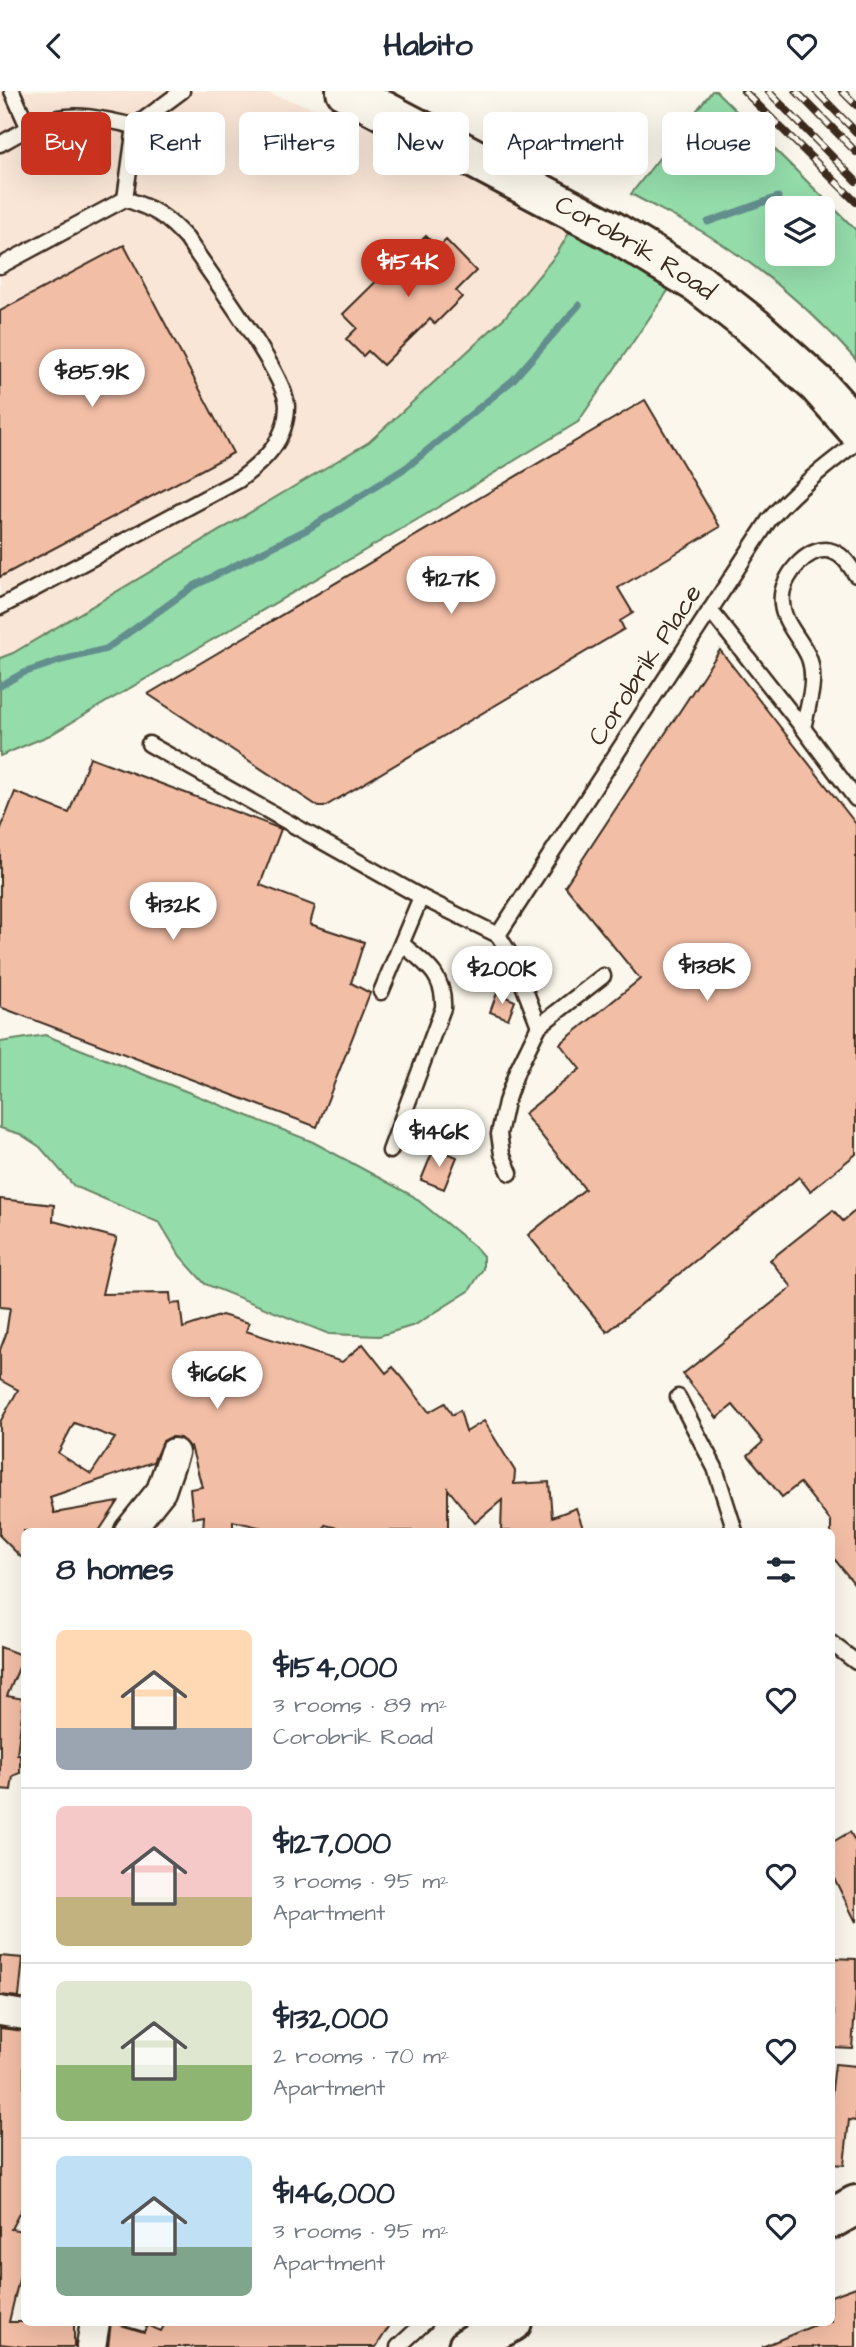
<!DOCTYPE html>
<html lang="en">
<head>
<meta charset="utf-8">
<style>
  :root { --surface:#fff; --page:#f6f6f7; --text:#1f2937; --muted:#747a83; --line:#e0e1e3; --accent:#c8321e }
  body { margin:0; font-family:"Architects Daughter",sans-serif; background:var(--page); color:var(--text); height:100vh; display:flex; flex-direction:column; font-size:26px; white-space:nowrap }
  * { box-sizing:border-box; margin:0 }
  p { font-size:23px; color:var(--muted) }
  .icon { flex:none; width:38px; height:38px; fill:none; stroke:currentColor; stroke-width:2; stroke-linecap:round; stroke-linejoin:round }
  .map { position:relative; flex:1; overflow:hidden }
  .side { position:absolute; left:21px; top:1437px; width:814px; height:798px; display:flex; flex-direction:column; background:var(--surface); border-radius:10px; box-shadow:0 7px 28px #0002 }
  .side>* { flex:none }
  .banner { position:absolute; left:21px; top:21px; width:816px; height:63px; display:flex; gap:14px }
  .fabs { position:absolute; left:765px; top:105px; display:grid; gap:14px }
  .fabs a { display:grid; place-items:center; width:70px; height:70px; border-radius:10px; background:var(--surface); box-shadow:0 7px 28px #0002; font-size:35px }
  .price { position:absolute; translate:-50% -60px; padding:0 16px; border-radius:24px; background:#fff; color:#222; font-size:23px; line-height:46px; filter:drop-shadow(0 2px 4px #0008) }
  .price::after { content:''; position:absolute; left:50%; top:42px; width:21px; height:16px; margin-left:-10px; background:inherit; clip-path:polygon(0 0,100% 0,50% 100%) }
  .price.selected { background:var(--accent); color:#fff }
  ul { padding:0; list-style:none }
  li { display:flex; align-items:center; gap:21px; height:175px; padding:0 35px }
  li+li { border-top:2px solid var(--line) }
  li span { display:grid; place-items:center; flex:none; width:196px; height:140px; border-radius:10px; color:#555 }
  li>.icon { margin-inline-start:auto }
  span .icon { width:84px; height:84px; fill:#fffc; stroke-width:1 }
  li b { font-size:30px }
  h2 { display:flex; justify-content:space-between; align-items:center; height:84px; padding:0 35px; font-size:30px }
  .chip { padding:0 24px; border-radius:10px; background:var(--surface); box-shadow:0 7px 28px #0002; font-size:24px; line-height:63px }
  .chip.selected { background:var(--accent); color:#fff }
  header { display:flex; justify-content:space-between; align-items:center; height:91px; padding:0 35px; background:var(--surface); font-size:32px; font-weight:800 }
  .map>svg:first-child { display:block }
</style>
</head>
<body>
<header><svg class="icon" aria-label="back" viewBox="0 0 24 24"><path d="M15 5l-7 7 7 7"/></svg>Habito<svg class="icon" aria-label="heart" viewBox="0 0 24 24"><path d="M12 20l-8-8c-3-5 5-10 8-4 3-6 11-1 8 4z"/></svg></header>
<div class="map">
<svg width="856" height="2256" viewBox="0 0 856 2256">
  <rect width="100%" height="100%" fill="#fbf7ec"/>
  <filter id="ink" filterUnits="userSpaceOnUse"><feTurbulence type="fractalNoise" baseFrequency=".0143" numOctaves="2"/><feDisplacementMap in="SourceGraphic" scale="14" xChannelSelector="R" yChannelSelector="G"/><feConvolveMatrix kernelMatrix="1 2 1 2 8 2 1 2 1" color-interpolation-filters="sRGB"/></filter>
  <g filter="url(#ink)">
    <!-- built -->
    <polygon fill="#f9e6d7" points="0,0 261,0 320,19 430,61 573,135 556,164 505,226 369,351 13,562 0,567"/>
    <!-- green -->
    <g fill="#94dcaa" stroke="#688364" stroke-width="2" fill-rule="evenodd">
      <path d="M712,0H716L856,139V269C813,220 759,175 703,141C680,128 655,116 631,103ZM777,117H822V163H777Z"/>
      <polygon points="573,135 674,191 578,331 425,424 50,644 0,665 0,567 13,562 369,351 505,226 556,164"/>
      <polygon points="45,944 313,1051 413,1105 475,1156 483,1165 483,1178 469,1200 415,1234 379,1245 329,1243 205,1193 180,1165 160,1132 74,1095 40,1056 20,1043 0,1037 0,951"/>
    </g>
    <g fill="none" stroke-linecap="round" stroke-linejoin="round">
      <!-- stream -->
      <g stroke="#648e8e" stroke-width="7">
        <polyline points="708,131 778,106"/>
        <polyline points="0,595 23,582 62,569 106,558 194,495 308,438 407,376 513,289 579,214"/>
      </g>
    </g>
    <!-- building -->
    <g fill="#f3bea6" stroke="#3b2a1e" stroke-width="2" fill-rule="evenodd">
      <polygon points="426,145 438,157 446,149 476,180 456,200 462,206 435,233 430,228 383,274 368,260 363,265 346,248 357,237 343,223 400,167 402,168"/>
      <polygon points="124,154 233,362 0,486 0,220"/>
      <polygon points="645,309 720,436 618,497 633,522 620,530 624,538 324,716 319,716 148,603"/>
      <polygon points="720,559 856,733 856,1063 810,1100 799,1086 607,1241 528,1144 585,1098 524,1023 580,978 560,953 640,888 565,795"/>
      <polygon points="90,666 281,738 260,794 315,815 310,833 364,851 351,892 370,902 317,1036 0,916 0,740 15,701 69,722"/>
      <polygon points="497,902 515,910 508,928 490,921"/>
      <polygon points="434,1057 457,1066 444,1098 421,1089"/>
      <path d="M0,1108L54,1114L53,1130L117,1147L110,1168L102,1203L170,1202L171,1213L180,1212L183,1237L222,1224L249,1232L246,1240L342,1271L363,1253L386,1282L393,1276L401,1285L429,1321L445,1312L452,1324L460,1319L466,1341L484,1330L515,1380L514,1393L549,1391L552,1426L576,1417L584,1440H501L502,1409L475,1432L448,1398V1440H350L325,1434L323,1440H276L233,1430V1440H203L204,1425L193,1427L190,1398L202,1396L191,1355L189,1356L180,1347L171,1346L163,1350L153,1371L50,1406L54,1422L118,1411L99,1440H24V1469L0,1445V1331L18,1299L0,1289V1259L6,1243L10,1217L0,1216ZM74,1332L115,1347L91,1383L58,1362Z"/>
      <polygon points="833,1119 843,1130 856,1119 856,1495 831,1464 831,1431 800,1392 782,1406 748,1364 763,1351 733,1314 717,1327 683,1283 792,1196 770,1169"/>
      <polygon points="0,1556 24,1565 7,1605 24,1608 17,1663 20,1663 20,1682 13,1685 11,1699 0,1698"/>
      <polygon points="850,1741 856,1752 856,1831 831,1781 831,1752"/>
      <polygon points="0,1865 23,1867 19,1906 0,1904"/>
      <polygon points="831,1867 856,1868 856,1905 852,1957 832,1956 834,1920 831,1920"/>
      <polygon points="0,1937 24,1940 24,2113 11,2138 24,2140 24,2167 9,2231 74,2231 74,2256 25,2256 0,2253"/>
      <polygon points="835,1973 856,1975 856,2030 849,2029 844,2074 831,2073 831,2007"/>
      <polygon points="856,2196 856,2256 762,2256 822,2231 831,2231 831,2205"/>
      <polygon points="111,2231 144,2241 147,2234 161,2240 166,2231 392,2231 376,2256 108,2256"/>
    </g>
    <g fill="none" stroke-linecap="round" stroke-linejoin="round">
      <defs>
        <g id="lane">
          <polyline points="12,0 29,38"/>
          <path d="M0,53C14,45 29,36 44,31C74,19 105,29 135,35"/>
          <polyline points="125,108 135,35 182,0"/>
          <path d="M0,175L125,108C155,118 166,125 187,148C207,179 287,285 287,315C287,349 264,370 239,389L0,516"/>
          <polyline points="710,519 803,637 856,708"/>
          <path d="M803,637C808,615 817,589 809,567C800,545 779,530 782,504C784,483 811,451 834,461C844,465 850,475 856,484"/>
          <polyline points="149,653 421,806 498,844 513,868 539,935"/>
          <path d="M498,844L769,429C795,399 824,376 856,352"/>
          <polyline points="381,901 421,806"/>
          <path d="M390,1060L443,917C445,884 425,872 402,853"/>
          <polyline points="510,1082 502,1063 499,1043 506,1011 517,980 539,935 603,885"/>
          <polyline points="678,1306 715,1377 735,1440"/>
          <polyline points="831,1552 856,1571"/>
          <polyline points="398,2256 425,2231"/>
        </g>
        <g id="street">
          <polyline points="129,1440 161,1400 174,1362"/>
          <polyline points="0,1920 24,1924"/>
          <polyline points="91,2256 95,2231"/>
        </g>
        <g id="secondary">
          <path id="s1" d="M346,0L612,140L699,193L755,237L818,294L856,337"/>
          <polyline points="831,2128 856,2114"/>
          <polyline points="468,2256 492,2241 512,2231"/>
        </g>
      </defs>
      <!-- lane casing -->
      <use href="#lane" stroke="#3b2a1e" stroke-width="19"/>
      <!-- street casing -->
      <use href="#street" stroke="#3b2a1e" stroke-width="33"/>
      <!-- secondary casing -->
      <use href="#secondary" stroke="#3b2a1e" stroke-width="44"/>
      <!-- lane -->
      <use href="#lane" stroke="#fbf7ec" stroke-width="14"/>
      <!-- street -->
      <use href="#street" stroke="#fbf7ec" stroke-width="28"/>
      <!-- secondary -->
      <use href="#secondary" stroke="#fbf7ec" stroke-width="38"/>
      <defs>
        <g id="rail">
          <polyline points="744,0 856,111"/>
          <polyline points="768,0 856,90"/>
          <polyline points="796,0 856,61"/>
          <polyline points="816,0 856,41"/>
          <polyline points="842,0 856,14"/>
        </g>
      </defs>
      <!-- rail casing -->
      <use href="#rail" stroke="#3b2a1e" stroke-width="8"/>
      <!-- rail -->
      <use href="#rail" stroke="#fbf7ec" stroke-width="5" stroke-dasharray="16" stroke-linecap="butt"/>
    </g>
  </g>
  <g text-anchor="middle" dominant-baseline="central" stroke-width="5" stroke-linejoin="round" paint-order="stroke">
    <!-- street labels -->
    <g font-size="26" fill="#3b2a1e" stroke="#fbf7ec">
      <text stroke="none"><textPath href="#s1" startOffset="329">Corobrik Road</textPath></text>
      <text transform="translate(645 574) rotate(-57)">Corobrik Place</text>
    </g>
  </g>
</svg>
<div class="fabs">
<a><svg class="icon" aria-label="layers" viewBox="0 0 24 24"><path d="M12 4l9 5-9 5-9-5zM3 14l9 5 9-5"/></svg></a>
</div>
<b class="price selected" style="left:408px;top:208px">$154K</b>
<b class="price" style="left:92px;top:318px">$85.9K</b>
<b class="price" style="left:451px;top:525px">$127K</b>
<b class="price" style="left:173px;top:851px">$132K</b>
<b class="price" style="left:707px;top:912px">$138K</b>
<b class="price" style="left:502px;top:915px">$200K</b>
<b class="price" style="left:439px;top:1078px">$146K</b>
<b class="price" style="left:217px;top:1320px">$166K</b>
<div class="banner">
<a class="chip selected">Buy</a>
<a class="chip">Rent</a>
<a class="chip">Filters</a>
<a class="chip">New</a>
<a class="chip">Apartment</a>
<a class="chip">House</a>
</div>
<section class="side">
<h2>8 homes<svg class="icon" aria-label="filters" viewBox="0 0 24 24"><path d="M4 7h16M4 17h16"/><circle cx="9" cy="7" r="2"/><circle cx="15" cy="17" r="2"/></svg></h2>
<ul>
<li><span style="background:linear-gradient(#ffd9b3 70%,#9aa5b1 0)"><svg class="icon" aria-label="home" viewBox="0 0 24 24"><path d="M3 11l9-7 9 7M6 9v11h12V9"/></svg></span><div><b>$154,000</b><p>3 rooms · 89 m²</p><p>Corobrik Road</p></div><svg class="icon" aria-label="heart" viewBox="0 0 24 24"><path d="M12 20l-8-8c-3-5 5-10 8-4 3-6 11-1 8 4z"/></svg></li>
<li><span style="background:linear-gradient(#f6c9c9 65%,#c2b280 0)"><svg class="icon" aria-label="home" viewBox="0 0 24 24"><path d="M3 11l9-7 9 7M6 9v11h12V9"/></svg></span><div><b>$127,000</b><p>3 rooms · 95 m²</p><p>Apartment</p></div><svg class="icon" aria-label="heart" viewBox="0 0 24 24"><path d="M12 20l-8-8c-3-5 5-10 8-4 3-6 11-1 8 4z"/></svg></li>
<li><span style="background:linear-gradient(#dfe7d0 60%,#8fb573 0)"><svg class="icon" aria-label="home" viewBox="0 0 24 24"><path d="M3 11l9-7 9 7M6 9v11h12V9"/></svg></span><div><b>$132,000</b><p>2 rooms · 70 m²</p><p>Apartment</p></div><svg class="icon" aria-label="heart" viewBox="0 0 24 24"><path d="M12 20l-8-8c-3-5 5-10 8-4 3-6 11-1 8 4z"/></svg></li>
<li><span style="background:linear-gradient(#bfe0f5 65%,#7fa58c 0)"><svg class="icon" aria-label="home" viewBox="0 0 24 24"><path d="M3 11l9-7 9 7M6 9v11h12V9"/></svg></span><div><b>$146,000</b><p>3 rooms · 95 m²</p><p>Apartment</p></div><svg class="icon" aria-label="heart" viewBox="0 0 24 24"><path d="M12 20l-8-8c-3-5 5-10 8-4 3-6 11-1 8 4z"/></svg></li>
</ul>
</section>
</div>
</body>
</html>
